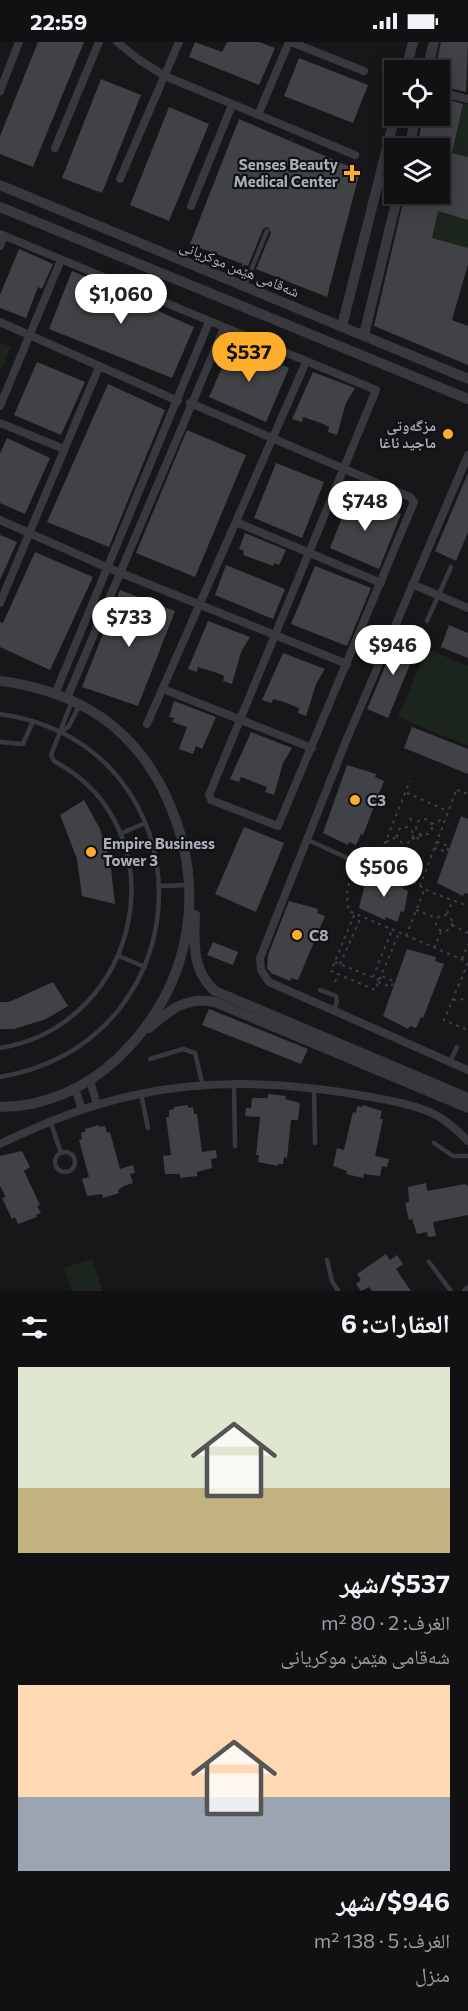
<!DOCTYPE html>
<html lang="ar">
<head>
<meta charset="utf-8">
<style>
  :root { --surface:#111113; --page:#1a1a1c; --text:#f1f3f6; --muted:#9c9da0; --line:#303133; --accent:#fead2a }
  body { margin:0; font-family:Commissioner,"Noto Naskh Arabic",sans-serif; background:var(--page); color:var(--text); direction:rtl; height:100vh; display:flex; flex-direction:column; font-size:22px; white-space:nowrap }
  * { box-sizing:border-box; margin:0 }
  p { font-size:20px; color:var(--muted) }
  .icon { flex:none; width:33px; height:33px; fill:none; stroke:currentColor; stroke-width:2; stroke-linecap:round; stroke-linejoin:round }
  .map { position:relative; height:1249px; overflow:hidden; direction:ltr }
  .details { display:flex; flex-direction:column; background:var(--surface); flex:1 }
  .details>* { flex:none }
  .tools { position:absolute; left:384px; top:18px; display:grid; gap:12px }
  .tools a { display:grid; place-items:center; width:66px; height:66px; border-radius:0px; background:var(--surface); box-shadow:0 3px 15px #0003,0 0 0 2px var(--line); font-size:30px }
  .price { position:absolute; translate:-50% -51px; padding:0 14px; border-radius:21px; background:#fff; color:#222; font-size:20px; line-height:39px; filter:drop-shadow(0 2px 3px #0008) }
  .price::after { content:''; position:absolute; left:50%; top:36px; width:18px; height:14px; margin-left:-9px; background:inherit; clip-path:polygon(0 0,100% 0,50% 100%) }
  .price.active { background:var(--accent); color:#111 }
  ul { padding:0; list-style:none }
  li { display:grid; align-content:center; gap:12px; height:318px; padding:0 18px }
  li span { display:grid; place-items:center; height:186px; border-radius:0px; color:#555 }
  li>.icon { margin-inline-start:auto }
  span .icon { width:108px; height:108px; fill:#fffc; stroke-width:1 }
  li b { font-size:26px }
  h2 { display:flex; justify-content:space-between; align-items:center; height:72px; padding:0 18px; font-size:26px }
  .status { display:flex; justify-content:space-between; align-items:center; height:42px; padding:0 30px; background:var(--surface); direction:ltr }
  .status svg { height:16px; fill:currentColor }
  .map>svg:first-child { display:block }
</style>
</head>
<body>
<div class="status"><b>22:59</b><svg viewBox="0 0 49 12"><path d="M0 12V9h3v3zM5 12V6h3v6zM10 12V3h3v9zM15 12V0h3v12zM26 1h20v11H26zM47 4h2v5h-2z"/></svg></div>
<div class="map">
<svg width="468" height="1249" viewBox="0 0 468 1249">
  <rect width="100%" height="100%" fill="#171719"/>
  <!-- green -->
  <g fill="#1c251d">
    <polygon points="463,61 468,62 468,115 452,111"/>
    <polygon points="438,169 468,178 468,206 431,198"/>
    <polygon points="0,301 11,305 0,330"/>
    <polygon points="427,607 468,624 468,704 398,675"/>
    <polygon points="92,1217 103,1249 72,1249 64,1226"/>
  </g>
  <!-- building -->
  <g fill="#414246">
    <polygon points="38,0 84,0 33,125 0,112 0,94"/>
    <polygon points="195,0 222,10 227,0 259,0 275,6 259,43 189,15"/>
    <polygon points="441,0 468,0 466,50 445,45 440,47 440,28 435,28"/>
    <polygon points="299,16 368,43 353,81 284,54"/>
    <polygon points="101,37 141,53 102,151 62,136"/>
    <polygon points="440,55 463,62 452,111 468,115 468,178 438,169 432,196 468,206 468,222 452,278 468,284 468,323 374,284 405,152 440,152 440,106 417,106 423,74 440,74"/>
    <polygon points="169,65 209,82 169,179 130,163"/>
    <polygon points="239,77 360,129 327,255 256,227 271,191 268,185 263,187 248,224 190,202"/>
    <polygon points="19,207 53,222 42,247 38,245 26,276 0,266 0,253"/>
    <polygon points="72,229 146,260 145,263 194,285 172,336 49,287"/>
    <polygon points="233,301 289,326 266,380 209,355"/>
    <polygon points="37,320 85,340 61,393 14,373"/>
    <polygon points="313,330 355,346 346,361 337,393 328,390 329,385 321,381 303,375 302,380 292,377"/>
    <polygon points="108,342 165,368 109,505 47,480"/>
    <polygon points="187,388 246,413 195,535 136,511"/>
    <polygon points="7,396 50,416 25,472 0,461 0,412"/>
    <polygon points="276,421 324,440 302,496 254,476"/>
    <polygon points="468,431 468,490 456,519 435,509"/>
    <polygon points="351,453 401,472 379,527 330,506"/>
    <polygon points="245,491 286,508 279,523 274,521 273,524 243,513 244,509 239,507"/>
    <polygon points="0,493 17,500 0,538"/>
    <polygon points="35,510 93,535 50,628 0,605 0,580 3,581"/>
    <polygon points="226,523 285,547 273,577 215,553"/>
    <polygon points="315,524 371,546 347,604 291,582"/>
    <polygon points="120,548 175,569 138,664 82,645"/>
    <polygon points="208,579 250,595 241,610 232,642 223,639 224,634 217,631 198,625 197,630 188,627"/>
    <polygon points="449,583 468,591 468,616 441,605"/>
    <polygon points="399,592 419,600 388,676 367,667"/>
    <polygon points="283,611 325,627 316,642 306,674 298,671 299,666 284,660 273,657 272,661 262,658"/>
    <polygon points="174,659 216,675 202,707 196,704 193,712 179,707 187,685 172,680 174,676 169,675"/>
    <polygon points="412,685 468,707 468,732 404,706"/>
    <polygon points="251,690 292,706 283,721 274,753 265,750 267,745 259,742 241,735 239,740 230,737"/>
    <polygon points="347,723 376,732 375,735 384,739 363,793 361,792 356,803 349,800 348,803 323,791"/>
    <polygon points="84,758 100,787 110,818 115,862 82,854 77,817 60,773"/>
    <polygon points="461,774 468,777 468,852 464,851 463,854 437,841"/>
    <polygon points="244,785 284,801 256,870 215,852"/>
    <polygon points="380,833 403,842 402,846 408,849 404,870 401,869 397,880 386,875 385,878 359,866 365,842 368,843 371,835 378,838"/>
    <polygon points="289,859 318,867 317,871 325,874 298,938 291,936 290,939 271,931 267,926 268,913"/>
    <polygon points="213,900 238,910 233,923 207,913"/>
    <polygon points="407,907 436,915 435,919 444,922 423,976 421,975 416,986 410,984 408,987 383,974"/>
    <polygon points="53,940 68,964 46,977 14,987 0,987 0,960 9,960"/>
    <polygon points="209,967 308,1007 301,1022 202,983"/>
    <polygon points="268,1052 286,1054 285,1057 300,1061 298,1078 291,1078 287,1116 284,1115 283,1122 278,1122 278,1124 258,1120 259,1113 256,1113 260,1075 245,1074 246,1066 251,1066 252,1056 268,1056"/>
    <polygon points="188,1063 188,1066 193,1065 194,1072 197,1072 202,1110 216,1108 217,1116 211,1117 212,1126 197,1130 197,1134 180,1136 180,1132 165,1132 163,1114 171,1113 166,1075 169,1075 169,1068 174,1067 174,1065"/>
    <polygon points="363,1063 382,1069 380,1077 383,1077 375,1114 389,1117 387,1125 382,1124 380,1134 364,1132 363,1136 346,1132 347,1129 333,1124 337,1106 344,1108 353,1070 356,1071 357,1064 362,1065"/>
    <polygon points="99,1083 99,1085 105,1084 107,1091 110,1090 120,1127 133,1123 135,1131 130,1132 133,1141 124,1144 118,1148 119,1151 103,1156 102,1152 87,1154 82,1137 89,1135 79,1098 82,1097 81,1091 86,1089 85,1087"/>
    <polygon points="22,1109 30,1125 24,1129 40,1163 37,1164 41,1171 36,1173 37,1175 18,1182 15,1175 12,1177 2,1156 6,1155 0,1144 0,1114"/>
    <polygon points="426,1141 427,1149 465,1142 468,1144 468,1173 433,1180 436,1194 428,1195 427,1190 417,1192 412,1177 409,1178 405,1161 409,1160 408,1145"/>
    <polygon points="386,1212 390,1218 397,1213 403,1222 396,1227 411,1249 372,1249 369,1245 361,1249 356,1242 361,1238 357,1232"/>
  </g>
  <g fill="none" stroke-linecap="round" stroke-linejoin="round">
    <!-- path -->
    <g stroke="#3d4046" stroke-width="2" stroke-dasharray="3 4.5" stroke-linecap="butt">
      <polyline points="240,231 292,97"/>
      <polyline points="457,748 468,752"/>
      <polyline points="407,751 448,769"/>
      <polyline points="410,776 413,782"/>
      <circle cx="424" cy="785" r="8"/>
      <polyline points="431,782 445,776"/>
      <circle cx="405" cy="793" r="8"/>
      <polyline points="417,795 420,802"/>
      <polyline points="412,797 423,793"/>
      <polyline points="386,800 397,795"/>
      <polyline points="434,806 447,810 449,804 437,800"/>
      <polyline points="376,823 410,739"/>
      <path d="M372,824C390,823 406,835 420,844C434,853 453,858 468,864"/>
      <path d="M359,830C345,838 346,855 349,869L468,920"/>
      <polyline points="420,844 457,746"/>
      <polyline points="416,868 436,876"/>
      <polyline points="447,872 453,858"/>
      <circle cx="444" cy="881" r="8"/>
      <polyline points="354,873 331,929 375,948 399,891"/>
      <polyline points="452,883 468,891"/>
      <polyline points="406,894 425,846"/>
      <polyline points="434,906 441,889"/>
      <polyline points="462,917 468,902"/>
      <polyline points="335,920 379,938"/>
      <polyline points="468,921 444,978 468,988"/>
      <polyline points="340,922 361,875"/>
      <polyline points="373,935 392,888"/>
      <polyline points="335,940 338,932"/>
      <polyline points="378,940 391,945 394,939 381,934"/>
      <polyline points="453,958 468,957"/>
    </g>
    <!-- service -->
    <g stroke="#38393e" stroke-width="4.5">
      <polyline points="245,243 267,189"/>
      <polyline points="427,579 451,525"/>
      <path d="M0,672C212,703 212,998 0,1035"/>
      <polyline points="60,691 69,684 79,664"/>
      <polyline points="0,700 23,702 33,679"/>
      <polyline points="120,792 145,781"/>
      <polyline points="306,797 367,825"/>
      <polyline points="160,844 188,843"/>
      <polyline points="119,914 145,925"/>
      <polyline points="320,948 336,954 337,960 334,968"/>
      <path d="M0,1006C141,983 183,788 54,719L51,713L72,659"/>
      <polyline points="150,1017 183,1007 195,1011 203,1044"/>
      <polyline points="450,1020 457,1005"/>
      <polyline points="234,1044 235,1104"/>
      <polyline points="314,1046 315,1101"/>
      <polyline points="141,1052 148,1086"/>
      <polyline points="50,1078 61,1111"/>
      <polyline points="434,1101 453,1114 468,1114"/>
      <circle cx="65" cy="1120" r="10"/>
      <polyline points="327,1218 332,1239 338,1249"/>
      <polyline points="429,1220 451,1249"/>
    </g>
    <!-- minor -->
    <g stroke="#38393e" stroke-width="8">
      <polyline points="117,0 138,17 165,34 355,113"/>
      <polyline points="291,0 364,29"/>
      <polyline points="0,49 19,0"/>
      <polyline points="444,51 468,57"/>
      <polyline points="258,73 289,0"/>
      <polyline points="55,106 99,0"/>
      <polyline points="120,137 179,0"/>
      <polyline points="191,164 232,63"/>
      <polyline points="0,192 376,348 209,753 211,758 278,784 414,460 410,455 190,361"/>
      <polyline points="0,204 4,194"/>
      <polyline points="0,280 178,359"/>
      <polyline points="0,364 61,218"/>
      <polyline points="0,381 64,407"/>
      <polyline points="468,413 346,699 260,916 261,928 269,940 468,1028"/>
      <polyline points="0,478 106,525 347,622"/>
      <polyline points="236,480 381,541"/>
      <polyline points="412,542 468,566"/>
      <polyline points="0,561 99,325"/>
      <polyline points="163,647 312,706"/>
      <polyline points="55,652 209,280"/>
      <polyline points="67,656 224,286"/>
      <polyline points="147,682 306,320"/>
      <polyline points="90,1038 97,1063"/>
      <polyline points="75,1047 82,1067"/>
      <path d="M0,1102C46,1080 90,1062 140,1052C215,1036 296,1041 371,1055C392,1059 417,1063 436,1073C447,1079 459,1090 468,1099"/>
      <polyline points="466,1249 468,1247"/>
    </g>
    <!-- tertiary -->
    <g stroke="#38393e" stroke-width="10">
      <polyline points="406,28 413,0"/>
      <polyline points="427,28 434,0"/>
      <polyline points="409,106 416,74"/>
      <polyline points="0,143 468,337"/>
      <polyline points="0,165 468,357"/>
      <polyline points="342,284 395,74"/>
      <polyline points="364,293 398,152"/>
      <path d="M0,639C32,643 62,652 90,668C123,687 149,718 165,752C209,845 193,943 119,1015C87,1046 44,1065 0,1065"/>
      <path d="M195,873C194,901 192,929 215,949L468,1056"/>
      <path d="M149,986C170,968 186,954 215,960L468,1066"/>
    </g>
  </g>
  <!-- markers -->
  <g fill="#fead2a" stroke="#121214" stroke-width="2">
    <path d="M349 122h6v6h6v6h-6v6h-6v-6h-6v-6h6z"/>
    <circle cx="448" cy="392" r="6"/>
    <circle cx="355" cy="758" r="6"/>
    <circle cx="91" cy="810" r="6"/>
    <circle cx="297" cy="893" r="6"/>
  </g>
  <g text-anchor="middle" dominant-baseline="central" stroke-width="4.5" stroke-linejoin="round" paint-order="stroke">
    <!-- poi labels -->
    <g font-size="15" font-weight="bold" fill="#a8aeba" stroke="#121214" text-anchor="start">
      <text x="338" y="122" text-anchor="end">Senses Beauty<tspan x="338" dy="17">Medical Center</tspan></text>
      <text x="436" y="383" text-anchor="end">مزگەوتی<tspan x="436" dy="17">ماجید ئاغا</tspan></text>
      <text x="367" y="758">C3</text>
      <text x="103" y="801">Empire Business<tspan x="103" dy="17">Tower 3</tspan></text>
      <text x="309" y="893">C8</text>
    </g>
    <!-- street labels -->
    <g font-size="15" fill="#a8aeba" stroke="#121214">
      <text transform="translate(240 226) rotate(22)">شەقامی هێمن موکریانی</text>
    </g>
  </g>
</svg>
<div class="tools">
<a><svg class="icon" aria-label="locate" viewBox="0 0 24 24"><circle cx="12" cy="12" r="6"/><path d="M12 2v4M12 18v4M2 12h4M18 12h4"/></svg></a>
<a><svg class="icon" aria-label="layers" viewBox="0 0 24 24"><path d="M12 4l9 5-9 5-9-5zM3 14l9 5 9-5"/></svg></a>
</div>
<b class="price" style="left:121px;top:283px">$1,060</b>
<b class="price active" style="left:249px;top:341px">$537</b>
<b class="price" style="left:365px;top:490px">$748</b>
<b class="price" style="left:129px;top:606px">$733</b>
<b class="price" style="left:393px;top:634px">$946</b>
<b class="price" style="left:384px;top:856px">$506</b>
</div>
<section class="details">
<h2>العقارات: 6<svg class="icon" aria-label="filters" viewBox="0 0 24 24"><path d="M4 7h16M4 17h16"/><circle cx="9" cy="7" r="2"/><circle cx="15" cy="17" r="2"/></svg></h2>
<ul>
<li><span style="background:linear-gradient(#dfe7d0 65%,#c2b280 0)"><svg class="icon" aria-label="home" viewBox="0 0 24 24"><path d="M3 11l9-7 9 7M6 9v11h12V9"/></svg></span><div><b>$537/شهر</b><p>الغرف: 2 · 80 m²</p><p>شەقامی هێمن موکریانی</p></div></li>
<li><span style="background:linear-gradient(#ffd9b3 60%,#9aa5b1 0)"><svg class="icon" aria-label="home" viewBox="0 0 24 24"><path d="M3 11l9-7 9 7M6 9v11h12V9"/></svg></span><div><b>$946/شهر</b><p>الغرف: 5 · 138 m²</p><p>منزل</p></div></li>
</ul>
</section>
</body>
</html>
